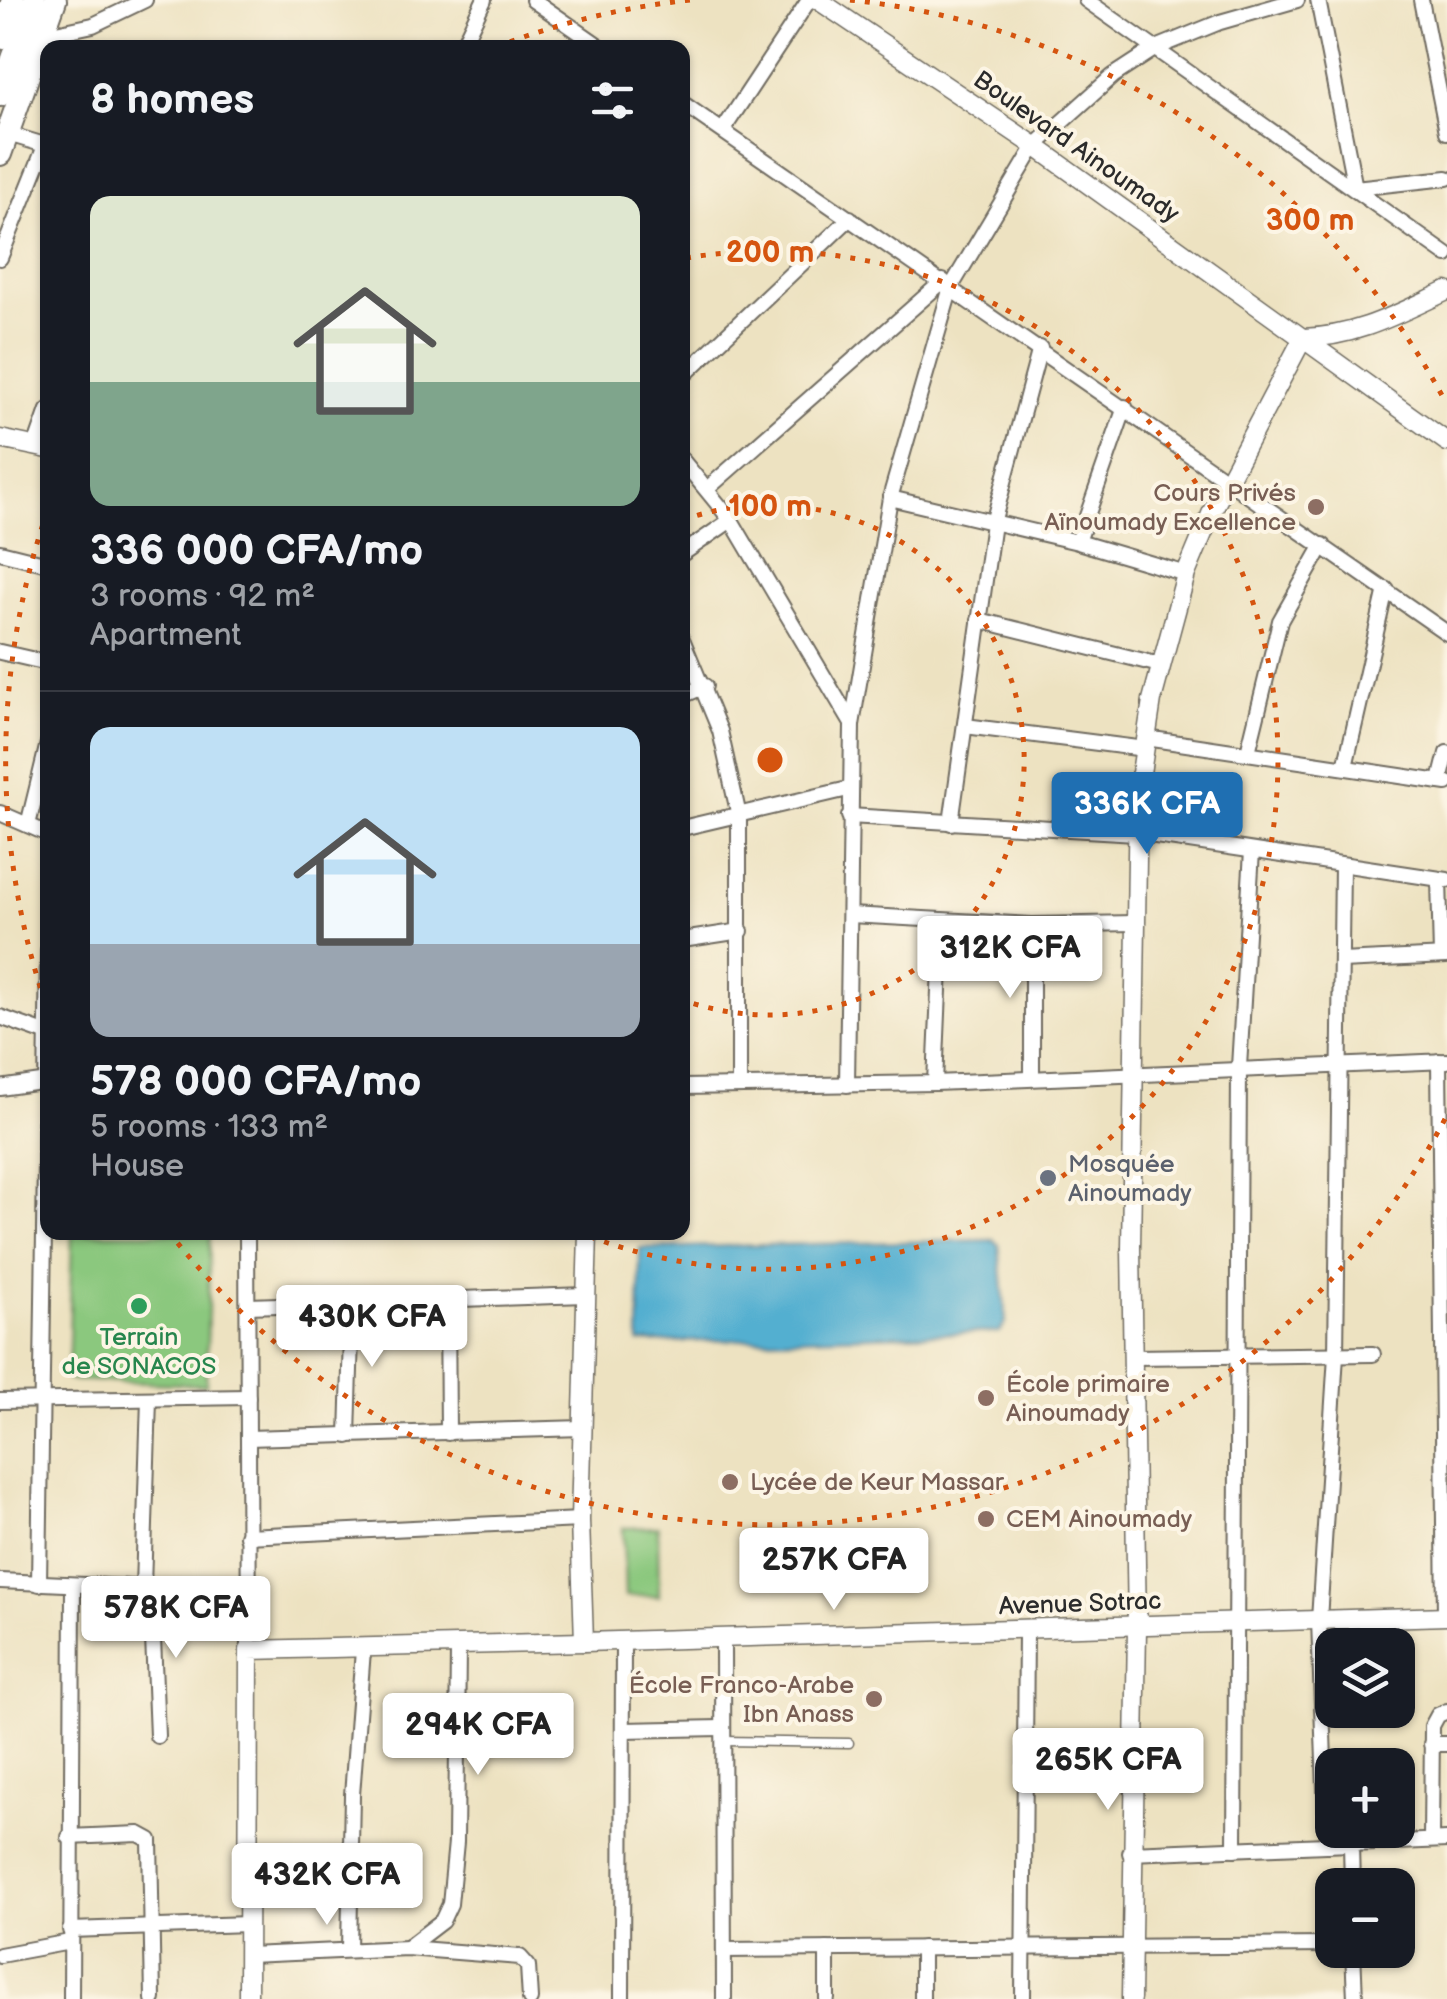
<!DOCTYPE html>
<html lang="en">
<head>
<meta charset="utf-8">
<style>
  :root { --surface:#171b24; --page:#20242c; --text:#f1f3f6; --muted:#9ea1a6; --line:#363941; --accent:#1f6fb2 }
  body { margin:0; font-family:"Balsamiq Sans",sans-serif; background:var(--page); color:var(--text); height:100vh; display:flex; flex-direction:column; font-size:38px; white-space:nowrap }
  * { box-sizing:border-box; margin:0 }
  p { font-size:32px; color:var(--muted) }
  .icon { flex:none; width:55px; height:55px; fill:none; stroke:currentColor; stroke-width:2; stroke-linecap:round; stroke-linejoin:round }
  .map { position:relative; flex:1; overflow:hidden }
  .details { position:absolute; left:40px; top:40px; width:650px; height:1200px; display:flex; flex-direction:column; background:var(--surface); border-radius:20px; box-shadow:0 2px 8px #0004 }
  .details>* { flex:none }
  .buttons { position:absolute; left:1315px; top:1628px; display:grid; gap:20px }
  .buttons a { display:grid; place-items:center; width:100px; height:100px; border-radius:20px; background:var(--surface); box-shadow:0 2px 8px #0004; font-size:50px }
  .price { position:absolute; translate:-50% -85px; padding:0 22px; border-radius:10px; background:#fff; color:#222; font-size:32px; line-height:65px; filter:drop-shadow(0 2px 5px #0008) }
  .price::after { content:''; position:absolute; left:50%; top:60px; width:30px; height:22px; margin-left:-15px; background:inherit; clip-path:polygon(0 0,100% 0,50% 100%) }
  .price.active { background:var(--accent); color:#fff }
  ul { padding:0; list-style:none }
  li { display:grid; align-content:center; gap:20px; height:530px; padding:0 50px }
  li+li { border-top:2px solid var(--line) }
  li span { display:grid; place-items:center; height:310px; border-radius:20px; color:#555 }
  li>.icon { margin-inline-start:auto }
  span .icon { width:180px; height:180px; fill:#fffc; stroke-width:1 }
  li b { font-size:42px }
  h2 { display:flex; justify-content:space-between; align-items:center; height:120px; padding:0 50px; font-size:42px }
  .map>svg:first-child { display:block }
</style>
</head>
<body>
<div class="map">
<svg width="1447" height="1999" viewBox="0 0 1447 1999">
  <rect width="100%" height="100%" fill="#fcf5e5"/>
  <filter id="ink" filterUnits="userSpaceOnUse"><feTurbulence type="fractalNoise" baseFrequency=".01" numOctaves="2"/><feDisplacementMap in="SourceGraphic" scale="20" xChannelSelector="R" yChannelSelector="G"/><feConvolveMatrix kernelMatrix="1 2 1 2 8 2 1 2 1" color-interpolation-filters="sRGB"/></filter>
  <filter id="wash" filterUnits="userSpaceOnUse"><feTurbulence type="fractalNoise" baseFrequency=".0048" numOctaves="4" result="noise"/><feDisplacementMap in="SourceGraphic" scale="40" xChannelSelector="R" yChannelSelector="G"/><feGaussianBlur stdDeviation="2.25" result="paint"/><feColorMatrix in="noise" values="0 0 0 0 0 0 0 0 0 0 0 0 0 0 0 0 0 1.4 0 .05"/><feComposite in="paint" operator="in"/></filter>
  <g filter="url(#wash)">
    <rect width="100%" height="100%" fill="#ede2c1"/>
    <!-- green -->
    <g fill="#8bc87e" stroke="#5b7a54" stroke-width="2.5">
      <polygon points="72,1233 210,1233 206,1385 68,1380"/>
      <polygon points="658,1527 659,1596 625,1596 623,1528"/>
    </g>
    <!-- water -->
    <polygon fill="#52afd0" stroke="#3e6d7e" stroke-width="2.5" points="993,1240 999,1245 1006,1322 1000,1332 639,1343 640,1248"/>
  </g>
  <g filter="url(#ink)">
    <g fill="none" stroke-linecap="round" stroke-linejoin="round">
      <defs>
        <polyline id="service" points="722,1741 849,1743"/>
        <g id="minor">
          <polyline points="533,0 602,48"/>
          <polyline points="1086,0 1447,255"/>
          <polyline points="1318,0 1355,188 1447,178"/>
          <polyline points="1421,0 1447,132"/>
          <polyline points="42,36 93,25 145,0"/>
          <polyline points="461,48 484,0"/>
          <polyline points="682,103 1447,633"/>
          <polyline points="723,130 809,0"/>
          <polyline points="8,134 48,146"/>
          <polyline points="0,258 45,146"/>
          <polyline points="682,377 850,218"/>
          <polyline points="35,447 48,410"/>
          <polyline points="682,460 731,520 852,724"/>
          <polyline points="707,489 943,281"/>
          <polyline points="890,498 1078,542 1186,574"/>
          <polyline points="1078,542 1125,407"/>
          <polyline points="0,552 48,564"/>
          <polyline points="682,554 731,520"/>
          <polyline points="979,620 1160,665"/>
          <polyline points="682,639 720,731 739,816 739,1084"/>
          <polyline points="0,652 48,663"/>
          <polyline points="682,696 705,686"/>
          <polyline points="965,726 1145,749"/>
          <polyline points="1146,738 1447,783"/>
          <polyline points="1248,752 1280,621 1323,545"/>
          <polyline points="1345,767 1386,589"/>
          <polyline points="1440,781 1447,753"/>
          <polyline points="0,813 48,834"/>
          <polyline points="849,816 1136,833 1447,880"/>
          <polyline points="951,823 993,523 1040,348"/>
          <polyline points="28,825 48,743"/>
          <polyline points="682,828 848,789"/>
          <polyline points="1439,879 1441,956"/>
          <polyline points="850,915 1032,925 1134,923"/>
          <polyline points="1032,925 1032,1076"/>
          <polyline points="682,940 741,931"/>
          <polyline points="1341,961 1447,956"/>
          <polyline points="0,1017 45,1033"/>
          <polyline points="1439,1061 1445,1616"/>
          <polyline points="935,1083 942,921"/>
          <polyline points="847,1085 852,725 890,498 951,287 1035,146 1113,76 1156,48 1220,22 1297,0"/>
          <polyline points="682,1087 935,1083 1447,1061"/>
          <polyline points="0,1088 48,1081"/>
          <polyline points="247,1232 249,1650"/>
          <polyline points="447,1299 448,1433"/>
          <polyline points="248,1306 586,1295"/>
          <polyline points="1133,1357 1373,1354"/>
          <polyline points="0,1401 248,1397"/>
          <polyline points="348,1436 352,1303"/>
          <polyline points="248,1438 583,1428"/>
          <polyline points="247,1536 580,1520"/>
          <polyline points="0,1581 151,1588 249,1587"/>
          <polyline points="39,1584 48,950"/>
          <polyline points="143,1587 149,1399"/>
          <polyline points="151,1588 157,1736"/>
          <polyline points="723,1640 724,1999"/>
          <polyline points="623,1730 721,1728"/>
          <polyline points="1431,1744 1447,1744"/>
          <polyline points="69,1837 139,1834 150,1840 153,1999"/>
          <polyline points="1431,1840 1432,1726 1438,1715 1447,1711"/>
          <polyline points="1327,1845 1319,1620 1336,1355 1342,866"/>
          <polyline points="1351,1845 1352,1885"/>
          <polyline points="1235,1849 1239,1067 1252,851"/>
          <polyline points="1130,1853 1447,1840"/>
          <polyline points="70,1930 248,1924"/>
          <polyline points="408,1947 442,1921 450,1904 456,1842 458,1649"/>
          <polyline points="922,1948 922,1999"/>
          <polyline points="349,1949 352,1795 363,1650"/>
          <polyline points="827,1949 827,1999"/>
          <polyline points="724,1950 1332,1945"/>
          <polyline points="1353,1950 1355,1999"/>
          <polyline points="0,1955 70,1942"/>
          <polyline points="248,1955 407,1948 520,1957 528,1966 530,1999"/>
          <polyline points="71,1999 73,1586"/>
          <polyline points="622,1999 623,1642"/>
          <polyline points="1023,1999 1026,1632"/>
        </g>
        <g id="tertiary">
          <polyline points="818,0 1035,146 1447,442"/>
          <path d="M1303,338C1357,337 1399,313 1447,291"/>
          <polyline points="0,439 48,449"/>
          <polyline points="588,1232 580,1520 584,1642 1447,1616"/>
          <polyline points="248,1999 249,1650 584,1642"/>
          <polyline points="1131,1999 1137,1628 1131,1248 1138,793 1152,700 1186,574 1214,507 1303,338"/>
        </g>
        <g id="primary">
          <polyline points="0,38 13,0"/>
          <polyline points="0,95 34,0"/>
          <polyline points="0,154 55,0"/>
        </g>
      </defs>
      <!-- service casing -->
      <use href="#service" stroke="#6f6b60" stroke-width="11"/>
      <!-- minor casing -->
      <use href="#minor" stroke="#6f6b60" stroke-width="18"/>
      <!-- tertiary casing -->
      <use href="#tertiary" stroke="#6f6b60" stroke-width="21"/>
      <!-- primary casing -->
      <use href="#primary" stroke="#6f6b60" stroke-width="26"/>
      <!-- service -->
      <use href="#service" stroke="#fff" stroke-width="8"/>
      <!-- minor -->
      <use href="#minor" stroke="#fff" stroke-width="14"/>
      <!-- tertiary -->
      <use href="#tertiary" stroke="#fff" stroke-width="18"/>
      <!-- primary -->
      <use href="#primary" stroke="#fff" stroke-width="22"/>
    </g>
  </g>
  <!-- distance rings -->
  <g fill="none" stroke="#d5540f" stroke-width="5" stroke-dasharray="5 10">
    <path d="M683 520A255 255 0 1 1 683 1000"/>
    <path d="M686 258A509 509 0 1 1 583 1234"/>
    <path d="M1445 1119A764 764 0 0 1 172 1236M45 1002A764 764 0 0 1 45 518M496 47A764 764 0 0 1 690 0M850 0A764 764 0 0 1 1445 401"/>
  </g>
  <!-- markers -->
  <g fill="#8d6e63" stroke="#fcf5e5" stroke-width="4">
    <circle cx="1316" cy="507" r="10"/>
    <circle cx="986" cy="1398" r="10"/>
    <circle cx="730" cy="1482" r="10"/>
    <circle cx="986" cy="1519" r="10"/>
    <circle cx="874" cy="1699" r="10"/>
  </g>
  <circle fill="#6b7280" stroke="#fcf5e5" stroke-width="4" cx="1048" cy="1178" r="10"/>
  <circle fill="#2e9e5b" stroke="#fcf5e5" stroke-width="4" cx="139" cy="1306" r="10"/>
  <g text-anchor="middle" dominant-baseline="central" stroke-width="8" stroke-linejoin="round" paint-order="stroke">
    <!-- street labels -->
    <g font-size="25" fill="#2b2b2b" stroke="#fcf5e5">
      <text transform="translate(1076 147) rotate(35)">Boulevard Ainoumady</text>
      <text transform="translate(1080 1604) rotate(-2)">Avenue Sotrac</text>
    </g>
    <!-- education labels -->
    <g font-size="25" fill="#785e54" stroke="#fcf5e5" text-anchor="start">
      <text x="1296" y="493" text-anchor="end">Cours Privés<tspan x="1296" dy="29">Aïnoumady Excellence</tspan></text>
      <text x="1006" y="1384">École primaire<tspan x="1006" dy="29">Ainoumady</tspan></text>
      <text x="750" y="1482">Lycée de Keur Massar</text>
      <text x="1006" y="1519">CEM Ainoumady</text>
      <text x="854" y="1685" text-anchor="end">École Franco-Arabe<tspan x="854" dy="29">Ibn Anass</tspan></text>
    </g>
    <!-- worship labels -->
    <g font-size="25" fill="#5b616d" stroke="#fcf5e5" text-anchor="start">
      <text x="1068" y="1164">Mosquée<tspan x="1068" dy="29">Ainoumady</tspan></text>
    </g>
    <!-- leisure labels -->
    <g font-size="25" fill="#27864d" stroke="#fcf5e5">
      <text x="139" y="1337">Terrain<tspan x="139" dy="29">de SONACOS</tspan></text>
    </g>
  </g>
  <circle cx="770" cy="760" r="15" fill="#d5540f" stroke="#fcf5e5" stroke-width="5"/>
  <g font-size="30" text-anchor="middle" font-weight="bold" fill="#d5540f" stroke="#fcf5e5" stroke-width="8" stroke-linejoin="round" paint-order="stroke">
    <text x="1310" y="230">300 m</text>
    <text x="770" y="262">200 m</text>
    <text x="770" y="516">100 m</text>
  </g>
</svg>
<div class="buttons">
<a><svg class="icon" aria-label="layers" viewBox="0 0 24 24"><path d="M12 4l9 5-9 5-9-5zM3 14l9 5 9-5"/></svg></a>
<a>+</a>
<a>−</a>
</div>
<b class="price active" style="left:1147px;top:857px">336K CFA</b>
<b class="price" style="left:1010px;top:1001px">312K CFA</b>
<b class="price" style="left:372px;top:1370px">430K CFA</b>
<b class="price" style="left:834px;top:1613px">257K CFA</b>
<b class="price" style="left:176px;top:1661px">578K CFA</b>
<b class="price" style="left:478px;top:1778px">294K CFA</b>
<b class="price" style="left:1108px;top:1813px">265K CFA</b>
<b class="price" style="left:327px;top:1928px">432K CFA</b>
<section class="details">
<h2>8 homes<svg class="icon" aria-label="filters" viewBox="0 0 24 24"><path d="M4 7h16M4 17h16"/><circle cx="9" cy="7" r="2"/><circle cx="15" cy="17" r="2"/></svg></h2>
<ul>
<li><span style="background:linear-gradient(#dfe7d0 60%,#7fa58c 0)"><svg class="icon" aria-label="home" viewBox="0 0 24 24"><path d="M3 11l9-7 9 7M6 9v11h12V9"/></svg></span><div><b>336 000 CFA/mo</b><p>3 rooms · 92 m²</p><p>Apartment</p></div></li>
<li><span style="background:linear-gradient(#bfe0f5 70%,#9aa5b1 0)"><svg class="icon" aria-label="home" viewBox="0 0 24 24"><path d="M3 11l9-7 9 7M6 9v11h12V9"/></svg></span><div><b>578 000 CFA/mo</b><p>5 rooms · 133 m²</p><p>House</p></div></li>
</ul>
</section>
</div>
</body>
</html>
